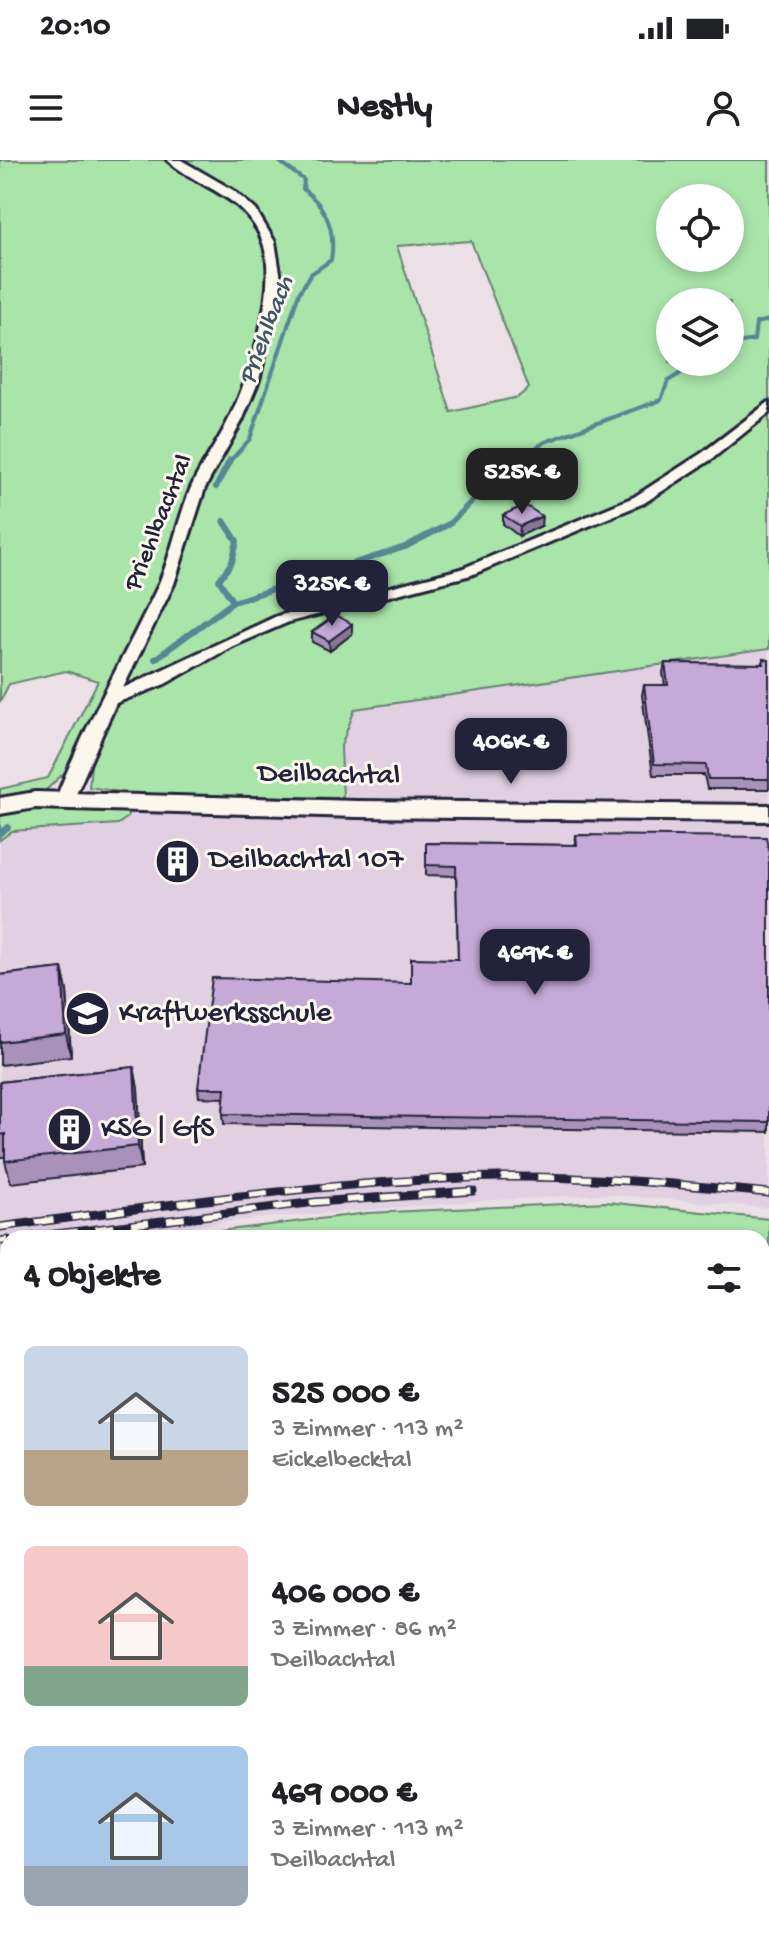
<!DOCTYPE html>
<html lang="de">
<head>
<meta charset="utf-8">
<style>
  :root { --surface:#fff; --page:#f6f6f6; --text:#202124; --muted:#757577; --accent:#22223b }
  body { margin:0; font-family:"Gochi Hand",sans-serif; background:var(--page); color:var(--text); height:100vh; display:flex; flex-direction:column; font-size:30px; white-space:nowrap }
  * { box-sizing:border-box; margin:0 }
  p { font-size:26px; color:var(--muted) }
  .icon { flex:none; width:44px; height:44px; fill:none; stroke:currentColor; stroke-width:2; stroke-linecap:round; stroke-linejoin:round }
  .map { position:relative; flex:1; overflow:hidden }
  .panel { position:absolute; left:0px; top:1070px; width:770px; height:714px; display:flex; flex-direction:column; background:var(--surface); border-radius:24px 24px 0 0; box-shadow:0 4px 12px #0003 }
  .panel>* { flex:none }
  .controls { position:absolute; left:656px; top:24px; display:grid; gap:16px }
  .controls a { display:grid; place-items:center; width:88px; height:88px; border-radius:50%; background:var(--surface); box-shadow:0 4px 12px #0003; font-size:40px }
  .price { position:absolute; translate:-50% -68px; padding:0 18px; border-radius:16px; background:var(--accent); color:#fff; font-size:26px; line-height:52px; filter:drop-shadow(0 2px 4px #0008) }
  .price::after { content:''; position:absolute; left:50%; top:48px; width:24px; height:18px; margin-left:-12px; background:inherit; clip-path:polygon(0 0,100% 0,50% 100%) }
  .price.current { background:#222; color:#fff }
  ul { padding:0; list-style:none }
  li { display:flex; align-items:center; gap:24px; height:200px; padding:0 24px }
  li span { display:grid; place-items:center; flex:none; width:224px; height:160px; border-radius:12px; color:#555 }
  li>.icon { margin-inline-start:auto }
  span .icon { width:96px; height:96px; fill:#fffc; stroke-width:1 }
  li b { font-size:34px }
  h2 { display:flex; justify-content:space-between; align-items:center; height:96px; padding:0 24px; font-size:34px }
  .status { display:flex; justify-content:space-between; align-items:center; height:56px; padding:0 40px; background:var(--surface); direction:ltr }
  .status svg { height:22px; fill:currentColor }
  header { display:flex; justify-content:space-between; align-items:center; height:104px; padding:0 24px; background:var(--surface); font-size:36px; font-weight:700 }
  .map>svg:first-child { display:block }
</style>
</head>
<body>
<div class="status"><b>20:10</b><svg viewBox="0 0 49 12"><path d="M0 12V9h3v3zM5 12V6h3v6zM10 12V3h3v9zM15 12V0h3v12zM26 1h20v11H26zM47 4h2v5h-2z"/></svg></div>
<header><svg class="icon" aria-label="menu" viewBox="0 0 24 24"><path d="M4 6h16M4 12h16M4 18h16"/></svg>Nestly<svg class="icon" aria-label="person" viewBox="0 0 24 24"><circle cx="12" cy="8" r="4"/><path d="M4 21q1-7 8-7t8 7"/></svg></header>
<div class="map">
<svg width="769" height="1783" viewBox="0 0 769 1783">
  <rect width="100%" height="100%" fill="#ebe0e6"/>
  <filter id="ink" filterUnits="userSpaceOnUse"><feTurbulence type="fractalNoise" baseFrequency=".0125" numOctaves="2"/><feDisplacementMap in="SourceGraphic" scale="16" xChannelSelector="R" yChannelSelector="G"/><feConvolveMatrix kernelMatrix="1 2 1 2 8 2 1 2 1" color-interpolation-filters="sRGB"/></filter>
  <g filter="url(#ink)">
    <!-- built -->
    <g fill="#e0d0e2">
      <polygon points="769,490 769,643 343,638 341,586 354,549"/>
      <polygon points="127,648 350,655 769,661 769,1048 604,1034 479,1041 265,1058 86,1078 8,1078 8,1087 0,1088 0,680 12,671 117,664"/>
    </g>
    <!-- green -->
    <g fill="#a9e4a9" stroke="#668372" stroke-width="2" fill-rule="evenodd">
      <path d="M0,0H769V489L355,549L341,586L343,638L133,634L89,627L92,595L120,543L104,539L66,611L45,631L0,643V629L48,618L98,521L66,511L9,524L0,542ZM670,38H730V98H670ZM471,81L529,228L518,237L451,252L397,86ZM670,142H730V202H670Z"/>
      <polygon points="15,645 127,648 128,657 118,664 12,671 0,680 0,650"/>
      <polygon points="606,1042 769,1059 769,1314 762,1315 762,1078 163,1078 368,1053"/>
      <polygon points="8,1272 8,1348 0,1348 0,1273"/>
      <polygon points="769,1365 769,1587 762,1589 762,1366"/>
      <polygon points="0,1406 8,1407 8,1714 0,1714"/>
      <polygon points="769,1607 769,1783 0,1783 0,1737 8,1737 8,1776 762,1776 762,1609"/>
    </g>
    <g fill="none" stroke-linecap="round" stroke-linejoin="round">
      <!-- stream-far1 -->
      <g stroke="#578795" stroke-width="4">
        <polyline points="730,184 754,180 756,163 769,160"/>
        <path d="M229,302L250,279L299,133L311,114L331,100C336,70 327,47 303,29L304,20L277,0"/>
        <polyline points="514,302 545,282 661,240 668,221 699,202"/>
      </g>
      <!-- stream -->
      <g stroke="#578795" stroke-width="6">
        <polyline points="216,327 230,300"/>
        <polyline points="224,361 237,381 232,402 219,420 233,442"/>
        <polyline points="155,499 233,442 405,387 449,364 503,310 517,300"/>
        <polyline points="0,673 8,667"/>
      </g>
      <defs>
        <path id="street" d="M167,0H181L233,30L256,50L275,82L282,125L259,220L242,261L205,328L174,424L123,528L277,456L461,409L634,337L702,293L769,242V253L712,299L644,343L471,415L289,462L233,486L165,524L116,543L73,641L64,647L55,641C84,567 123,499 157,428C171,397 177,362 190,330C200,306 217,284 228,261C249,219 280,125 262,80C243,33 201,30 167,0Z"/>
        <g id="secondary">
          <polygon points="35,632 357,641 769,645 769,661 357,657 35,648 0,654 0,638"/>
          <polygon points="769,1583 769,1621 762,1624 762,1586"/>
          <rect x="0" y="1713" width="8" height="40"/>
        </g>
      </defs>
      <!-- street casing -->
      <use href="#street" stroke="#22223b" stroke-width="6"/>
      <!-- secondary casing -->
      <use href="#secondary" stroke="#22223b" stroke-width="6"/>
      <!-- street -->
      <use href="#street" fill="#fbf7ec" fill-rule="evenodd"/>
      <!-- secondary -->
      <use href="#secondary" fill="#fbf7ec" fill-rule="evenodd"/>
      <defs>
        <g id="rail">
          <path d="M0,1067C167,1045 334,1020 502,1017C592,1016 680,1024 769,1033"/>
          <polyline points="24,1078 316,1042 473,1031"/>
          <polyline points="0,1081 8,1080"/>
        </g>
      </defs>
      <!-- rail casing -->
      <use href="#rail" stroke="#22223b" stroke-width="9"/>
      <!-- rail -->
      <use href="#rail" stroke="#fbf7ec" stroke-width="6" stroke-dasharray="18" stroke-linecap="butt"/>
    </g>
    <!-- wall -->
    <g fill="#a992b9" stroke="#22223b" stroke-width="2">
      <polygon points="503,355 541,366 519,376 503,364"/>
      <polygon points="312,472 352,474 330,491 312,482"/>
      <polygon points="763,499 769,500 769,629 707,629 704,615 653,615 642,535 644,525 665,525 663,513 665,503 762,504"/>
      <polygon points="576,675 769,692 769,972 224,964 223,954 224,938 199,937 198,928 458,799 456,716 426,715 426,683 575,685"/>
      <polygon points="62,808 67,831 71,896 0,905 0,815"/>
      <polygon points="134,907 138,929 142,1008 11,1023 5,1001 5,997 0,997 0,922"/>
    </g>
    <!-- shaded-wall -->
    <g fill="#8a7796" stroke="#22223b" stroke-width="2">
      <polygon points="542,356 541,366 519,376 520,366"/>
      <polygon points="352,464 352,474 330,491 329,481"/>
      <polygon points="62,808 67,831 71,896 66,874"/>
      <polygon points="134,907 138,929 142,1008 138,986"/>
    </g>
    <!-- building -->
    <g fill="#c5aad7" stroke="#22223b" stroke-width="2">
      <polygon points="525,345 542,356 520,366 503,355"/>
      <polygon points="336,455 352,464 329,481 312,472"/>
      <polygon points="763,499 769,500 769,619 708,619 706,605 654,604 644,525 668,525 665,503 764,504"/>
      <polygon points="576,675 766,677 769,692 769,962 223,954 225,928 198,928 212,818 411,823 411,798 458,799 456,706 426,705 426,683 577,685"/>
      <polygon points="62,808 66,874 0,882 0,815"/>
      <polygon points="134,907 138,986 5,1001 5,974 0,975 0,922"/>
    </g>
  </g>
  <!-- icons -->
  <defs>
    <symbol id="building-disc" viewBox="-11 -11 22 22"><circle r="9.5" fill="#22223b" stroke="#fbf7ec"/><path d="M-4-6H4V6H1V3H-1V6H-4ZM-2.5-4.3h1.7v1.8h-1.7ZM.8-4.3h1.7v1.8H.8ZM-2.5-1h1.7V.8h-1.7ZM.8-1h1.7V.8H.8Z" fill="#fff"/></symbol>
    <symbol id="school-disc" viewBox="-11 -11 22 22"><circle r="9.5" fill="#22223b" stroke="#fbf7ec"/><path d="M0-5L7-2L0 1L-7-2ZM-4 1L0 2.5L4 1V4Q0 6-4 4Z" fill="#fff"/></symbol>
  </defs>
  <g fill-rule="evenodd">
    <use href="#building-disc" x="152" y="676" width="51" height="51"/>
    <use href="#school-disc" x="62" y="828" width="51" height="51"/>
    <use href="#building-disc" x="44" y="944" width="51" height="51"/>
  </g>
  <g text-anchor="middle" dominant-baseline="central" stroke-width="6" stroke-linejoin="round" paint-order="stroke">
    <!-- far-water labels -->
    <g font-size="26" font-style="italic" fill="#3c5568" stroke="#fbf7ec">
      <text transform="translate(268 171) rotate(-69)">Priehlbach</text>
    </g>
    <!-- far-street labels -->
    <g font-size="26" fill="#22223b" stroke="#fbf7ec">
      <text transform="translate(160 363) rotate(-68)">Priehlbachtal</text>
    </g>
    <!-- street labels -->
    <g font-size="30" fill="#22223b" stroke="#fbf7ec">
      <text transform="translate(329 616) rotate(1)">Deilbachtal</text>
    </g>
    <!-- poi labels -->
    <g font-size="30" fill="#22223b" stroke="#fbf7ec" text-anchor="start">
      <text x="209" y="701">Deilbachtal 107</text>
      <text x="119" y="854">Kraftwerksschule</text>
      <text x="101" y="970">KSG | GfS</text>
    </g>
  </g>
</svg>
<div class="controls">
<a><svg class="icon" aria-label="locate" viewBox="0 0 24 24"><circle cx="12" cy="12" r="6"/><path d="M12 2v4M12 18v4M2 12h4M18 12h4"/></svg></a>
<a><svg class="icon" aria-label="layers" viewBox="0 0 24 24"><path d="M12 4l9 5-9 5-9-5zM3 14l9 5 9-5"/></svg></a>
</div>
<b class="price current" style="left:522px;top:356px">525K €</b>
<b class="price" style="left:332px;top:468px">325K €</b>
<b class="price" style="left:511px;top:626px">406K €</b>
<b class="price" style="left:535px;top:837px">469K €</b>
<section class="panel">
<h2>4 Objekte<svg class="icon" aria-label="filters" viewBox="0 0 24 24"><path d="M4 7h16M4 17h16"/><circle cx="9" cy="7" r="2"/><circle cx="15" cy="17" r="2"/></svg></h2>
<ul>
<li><span style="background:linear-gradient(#c9d6e8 65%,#b9a48a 0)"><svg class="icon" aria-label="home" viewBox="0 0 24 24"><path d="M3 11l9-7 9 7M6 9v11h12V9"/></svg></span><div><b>525 000 €</b><p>3 Zimmer · 113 m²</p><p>Eickelbecktal</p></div></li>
<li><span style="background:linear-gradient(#f6c9c9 75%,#7fa58c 0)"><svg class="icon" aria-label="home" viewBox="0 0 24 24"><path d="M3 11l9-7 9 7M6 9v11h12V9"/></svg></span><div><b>406 000 €</b><p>3 Zimmer · 86 m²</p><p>Deilbachtal</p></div></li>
<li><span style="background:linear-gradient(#a9c7e8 75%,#9aa5b1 0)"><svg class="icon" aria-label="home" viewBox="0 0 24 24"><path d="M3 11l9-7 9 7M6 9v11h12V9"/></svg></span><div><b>469 000 €</b><p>3 Zimmer · 113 m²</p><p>Deilbachtal</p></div></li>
</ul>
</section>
</div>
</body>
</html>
